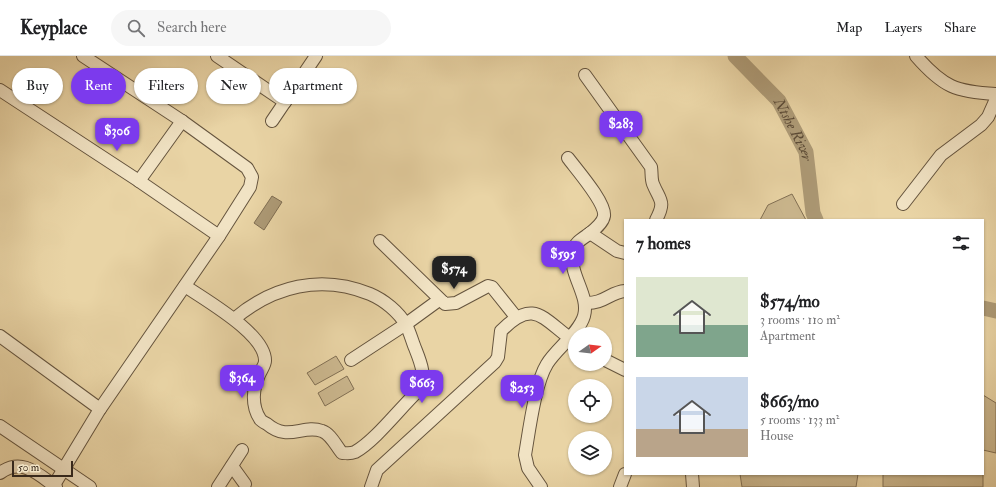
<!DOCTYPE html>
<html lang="en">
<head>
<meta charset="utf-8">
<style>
  :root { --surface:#fff; --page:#f6f6f6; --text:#202124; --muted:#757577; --line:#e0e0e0; --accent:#7c3aed }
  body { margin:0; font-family:"IM FELL Double Pica",serif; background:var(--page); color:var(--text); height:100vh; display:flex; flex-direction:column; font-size:15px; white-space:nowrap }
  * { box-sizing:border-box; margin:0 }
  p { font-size:13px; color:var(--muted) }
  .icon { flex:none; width:22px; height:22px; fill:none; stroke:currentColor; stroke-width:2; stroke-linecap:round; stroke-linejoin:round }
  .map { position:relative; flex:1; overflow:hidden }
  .side { position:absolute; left:624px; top:163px; width:360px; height:256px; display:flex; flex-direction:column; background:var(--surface); border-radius:0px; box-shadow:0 1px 3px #0004 }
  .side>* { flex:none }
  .guide { position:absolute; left:12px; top:12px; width:380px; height:36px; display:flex; gap:8px }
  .needle { width:26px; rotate:76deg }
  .fabs { position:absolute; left:568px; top:271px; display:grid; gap:8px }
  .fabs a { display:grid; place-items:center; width:44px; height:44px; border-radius:50%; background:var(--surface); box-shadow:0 1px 3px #0004; font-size:20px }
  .scale { position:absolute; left:12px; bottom:10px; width:61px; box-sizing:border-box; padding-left:4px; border:2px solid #39291b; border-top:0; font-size:11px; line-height:14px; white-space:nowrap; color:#39291b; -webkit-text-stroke:3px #f1e3c4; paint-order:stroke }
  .price { position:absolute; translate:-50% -34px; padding:0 9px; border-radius:8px; background:var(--accent); color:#fff; font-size:13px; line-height:26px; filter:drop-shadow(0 1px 2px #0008) }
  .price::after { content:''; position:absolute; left:50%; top:24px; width:12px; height:9px; margin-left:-6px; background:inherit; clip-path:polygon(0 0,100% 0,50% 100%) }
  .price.selected { background:#222; color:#fff }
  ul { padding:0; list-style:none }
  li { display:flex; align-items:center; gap:12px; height:100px; padding:0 12px }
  li span { display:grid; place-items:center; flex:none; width:112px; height:80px; border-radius:0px; color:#555 }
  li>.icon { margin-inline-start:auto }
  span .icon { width:48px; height:48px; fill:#fffc; stroke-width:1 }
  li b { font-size:17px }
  h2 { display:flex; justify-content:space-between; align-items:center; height:48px; padding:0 12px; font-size:17px }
  .chip { padding:0 14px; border-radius:18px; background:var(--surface); box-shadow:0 1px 3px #0004; font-size:14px; line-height:36px }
  .chip.selected { background:var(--accent); color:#fff }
  header { display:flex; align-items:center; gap:24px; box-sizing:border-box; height:56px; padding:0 20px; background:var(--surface); border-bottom:1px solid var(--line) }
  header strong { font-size:19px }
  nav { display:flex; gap:22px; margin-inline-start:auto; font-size:14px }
  .search { width:280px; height:36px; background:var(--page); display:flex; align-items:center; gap:10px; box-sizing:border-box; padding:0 14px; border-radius:22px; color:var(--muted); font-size:15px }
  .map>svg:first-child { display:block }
</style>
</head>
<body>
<header>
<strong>Keyplace</strong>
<div class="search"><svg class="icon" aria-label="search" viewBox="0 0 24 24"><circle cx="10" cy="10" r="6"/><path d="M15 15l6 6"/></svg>Search here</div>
<nav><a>Map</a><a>Layers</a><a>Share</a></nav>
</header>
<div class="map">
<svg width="996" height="431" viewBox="0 0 996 431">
  <rect width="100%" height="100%" fill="#e9d4a5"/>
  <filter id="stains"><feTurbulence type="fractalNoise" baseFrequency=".005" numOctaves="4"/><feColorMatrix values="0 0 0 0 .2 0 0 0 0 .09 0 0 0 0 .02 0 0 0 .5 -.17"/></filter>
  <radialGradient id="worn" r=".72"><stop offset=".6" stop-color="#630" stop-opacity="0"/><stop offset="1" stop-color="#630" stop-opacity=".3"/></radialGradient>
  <!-- green -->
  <g fill="#cbb78e" stroke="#827054">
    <polygon points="792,138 806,164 760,164 768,149"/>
    <polygon points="336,300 344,313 315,329 307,317"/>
    <polygon points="347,320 354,333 325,350 318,337"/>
    <polygon points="983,339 996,347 996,397 983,394"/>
    <polygon points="740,418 858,418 856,431 742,431"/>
    <rect x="883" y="418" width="100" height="13"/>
  </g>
  <!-- water -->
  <polygon fill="#ad9a76" stroke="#7f6d52" points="272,140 282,146 264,174 254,167"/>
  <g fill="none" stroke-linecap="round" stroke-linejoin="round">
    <!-- river -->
    <g stroke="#ad9a76" stroke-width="15">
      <path id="s1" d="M735,0L779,45L806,96L813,157L816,164"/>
      <polyline points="983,252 996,255"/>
    </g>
    <defs>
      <g id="minor">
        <polyline points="217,0 285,46"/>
        <path d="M916,0C943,31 956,36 996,38"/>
        <path d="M585,19L651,111C652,117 651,123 653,128C660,145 666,145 656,164"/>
        <polyline points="0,34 139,125 219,180"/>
        <polyline points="272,65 316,0"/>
        <polyline points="139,125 182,65"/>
        <polyline points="903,148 941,99 981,69 988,61 996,43"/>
        <polyline points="590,177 617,195 625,197"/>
        <polyline points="380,185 445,248 456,247 488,230 492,231 516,261"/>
        <path d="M185,230C205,244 266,278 265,305C265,309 261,314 259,319C253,332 251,349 260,363C261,365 265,367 267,368C288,386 303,368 322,375C331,378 336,390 342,397C347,397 350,398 355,396C375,385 400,352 418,335C427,321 421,307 415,292C412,285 410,276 406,269C399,256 384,244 370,238C321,218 273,230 234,263"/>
        <path d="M585,247C604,248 610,236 625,235"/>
        <polyline points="0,280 100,353"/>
        <polyline points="351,304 406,268 439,244"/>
        <polyline points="605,304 625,314"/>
        <polyline points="0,370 90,431"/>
        <polyline points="232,410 245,428"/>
        <path d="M0,417C22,401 38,418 56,431"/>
        <polyline points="692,418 693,431"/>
        <polyline points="54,429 100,353 219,180 250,131 252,121 247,112 182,65 83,0"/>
        <polyline points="218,431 242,394"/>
        <path d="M371,431L377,414L495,306L498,301L501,275C535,240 544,265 574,285"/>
        <path d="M541,431L528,412L525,399C529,376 535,327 547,308C556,293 579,277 584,260C590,239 568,218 573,196C574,187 582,183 589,178C594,174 603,167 604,160C606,147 577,114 568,102"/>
        <polyline points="620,431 625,418"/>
      </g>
    </defs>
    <!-- minor casing -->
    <use href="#minor" stroke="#65543e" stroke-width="14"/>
    <!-- minor -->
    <use href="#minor" stroke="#f1e3c4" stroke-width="12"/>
  </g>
  <g text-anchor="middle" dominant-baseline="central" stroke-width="3.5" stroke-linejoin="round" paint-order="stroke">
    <!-- water labels -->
    <g font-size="15" font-style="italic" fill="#5c4b36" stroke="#f1e3c4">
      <text stroke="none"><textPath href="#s1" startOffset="95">Ntshe River</textPath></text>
    </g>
  </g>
  <rect width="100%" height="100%" filter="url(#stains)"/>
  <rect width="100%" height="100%" fill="url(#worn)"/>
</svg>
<div class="fabs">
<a><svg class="needle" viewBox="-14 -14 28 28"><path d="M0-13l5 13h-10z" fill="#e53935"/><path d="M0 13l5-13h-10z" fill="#757577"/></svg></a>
<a><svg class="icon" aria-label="locate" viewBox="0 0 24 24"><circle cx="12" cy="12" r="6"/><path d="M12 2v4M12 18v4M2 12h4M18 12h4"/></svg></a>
<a><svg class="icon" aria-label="layers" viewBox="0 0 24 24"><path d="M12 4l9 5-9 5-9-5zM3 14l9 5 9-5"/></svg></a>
</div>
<div class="scale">50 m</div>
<b class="price" style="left:621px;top:89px">$283</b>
<b class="price" style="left:117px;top:96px">$306</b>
<b class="price" style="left:563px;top:219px">$595</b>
<b class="price selected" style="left:454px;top:234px">$574</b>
<b class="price" style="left:242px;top:343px">$364</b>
<b class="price" style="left:422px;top:348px">$663</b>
<b class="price" style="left:522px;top:353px">$253</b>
<div class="guide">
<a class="chip">Buy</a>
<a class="chip selected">Rent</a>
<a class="chip">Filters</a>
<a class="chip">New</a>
<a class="chip">Apartment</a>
</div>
<section class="side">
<h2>7 homes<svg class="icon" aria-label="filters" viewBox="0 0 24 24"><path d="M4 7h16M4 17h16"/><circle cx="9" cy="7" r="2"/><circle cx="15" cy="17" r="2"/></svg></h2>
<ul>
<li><span style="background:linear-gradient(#dfe7d0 60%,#7fa58c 0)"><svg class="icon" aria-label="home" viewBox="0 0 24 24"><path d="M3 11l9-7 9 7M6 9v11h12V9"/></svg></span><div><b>$574/mo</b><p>3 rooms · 110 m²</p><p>Apartment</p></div></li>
<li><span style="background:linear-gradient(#c9d6e8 65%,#b9a48a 0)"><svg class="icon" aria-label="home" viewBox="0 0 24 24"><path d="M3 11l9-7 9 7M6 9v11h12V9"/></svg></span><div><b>$663/mo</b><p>5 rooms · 133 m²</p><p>House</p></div></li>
</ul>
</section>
</div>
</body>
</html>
